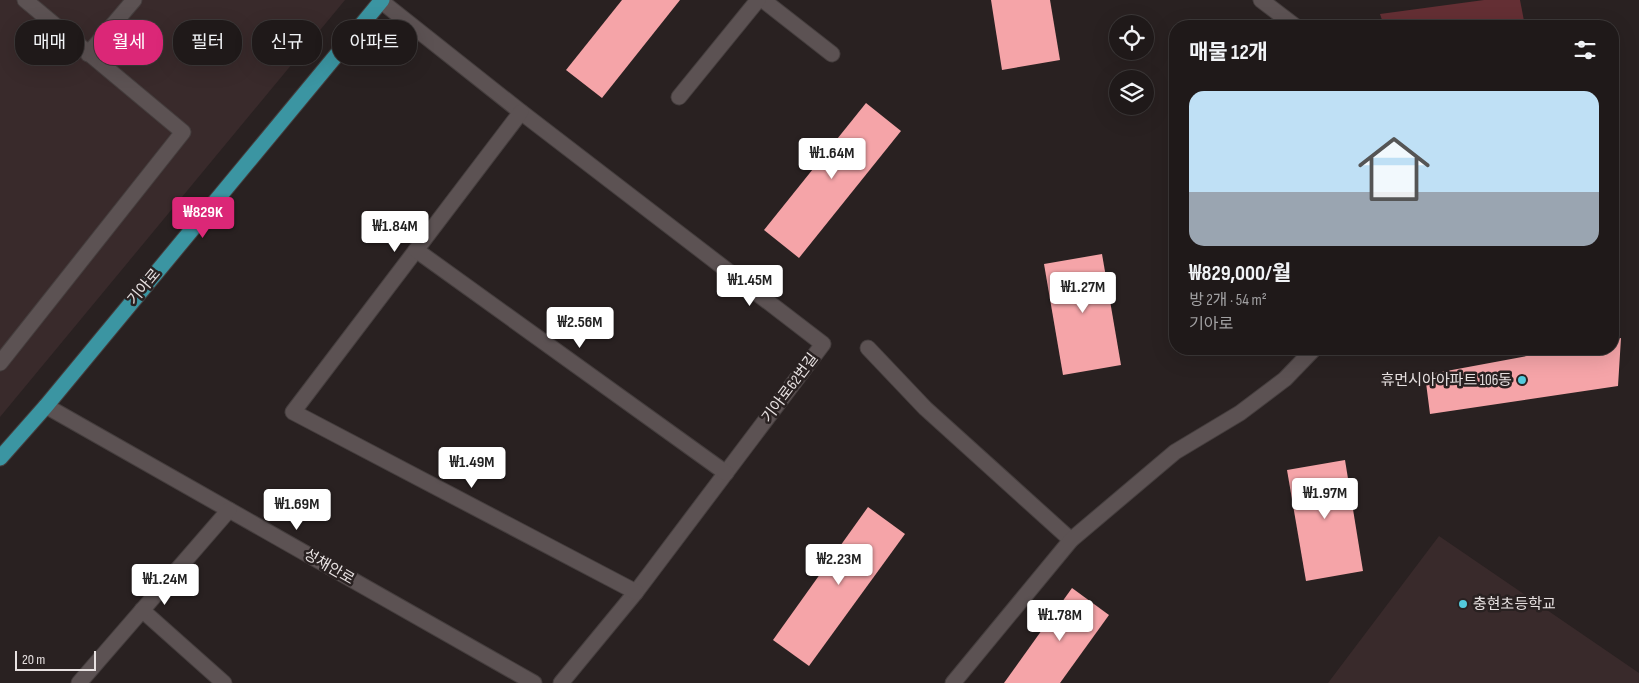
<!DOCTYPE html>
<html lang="ko">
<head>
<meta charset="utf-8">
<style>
  :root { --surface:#1f1919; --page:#2c2626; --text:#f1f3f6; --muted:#a1a0a2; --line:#3c3838; --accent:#db2777 }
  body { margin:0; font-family:"Sofia Sans Condensed","Noto Sans KR",sans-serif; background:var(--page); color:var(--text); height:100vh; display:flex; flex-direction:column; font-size:19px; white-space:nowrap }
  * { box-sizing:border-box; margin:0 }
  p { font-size:16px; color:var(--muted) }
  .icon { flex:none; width:28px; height:28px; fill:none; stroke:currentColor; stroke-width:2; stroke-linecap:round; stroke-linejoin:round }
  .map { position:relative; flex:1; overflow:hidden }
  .sheet { position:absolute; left:1169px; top:20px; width:450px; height:335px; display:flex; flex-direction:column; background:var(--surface); border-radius:20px; box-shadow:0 5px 20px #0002,0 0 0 1px var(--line) }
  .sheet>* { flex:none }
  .banner { position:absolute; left:15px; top:20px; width:475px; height:45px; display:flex; gap:10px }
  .buttons { position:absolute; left:1109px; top:15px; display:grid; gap:10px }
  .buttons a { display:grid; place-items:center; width:45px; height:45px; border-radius:50%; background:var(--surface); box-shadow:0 5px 20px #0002,0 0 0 1px var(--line); font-size:25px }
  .scale { position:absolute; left:15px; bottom:12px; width:81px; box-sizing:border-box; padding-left:5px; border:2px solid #e7e1e1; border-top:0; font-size:14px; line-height:18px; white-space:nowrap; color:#e7e1e1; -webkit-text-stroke:4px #292121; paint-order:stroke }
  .price { position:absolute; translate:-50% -42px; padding:0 11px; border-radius:5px; background:#fff; color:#222; font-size:16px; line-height:32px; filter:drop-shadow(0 1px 2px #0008) }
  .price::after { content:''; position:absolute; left:50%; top:30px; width:15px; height:11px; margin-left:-8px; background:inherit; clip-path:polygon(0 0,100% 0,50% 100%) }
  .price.current { background:var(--accent); color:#fff }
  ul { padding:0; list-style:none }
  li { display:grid; align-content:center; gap:10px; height:265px; padding:0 20px }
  li span { display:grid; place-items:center; height:155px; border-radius:15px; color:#555 }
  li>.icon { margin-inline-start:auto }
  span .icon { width:90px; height:90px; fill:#fffc; stroke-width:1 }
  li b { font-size:21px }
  h2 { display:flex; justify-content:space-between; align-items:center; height:60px; padding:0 20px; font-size:21px }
  .pill { padding:0 18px; border-radius:20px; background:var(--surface); box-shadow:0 5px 20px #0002,0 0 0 1px var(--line); font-size:18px; line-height:45px }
  .pill.current { background:var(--accent); color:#fff }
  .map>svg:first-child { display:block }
</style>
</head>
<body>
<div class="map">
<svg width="1639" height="683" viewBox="0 0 1639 683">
  <rect width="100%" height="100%" fill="#292121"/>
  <!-- built -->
  <g fill="#392a2b">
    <polygon points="0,0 345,0 0,417"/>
    <polygon points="1439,536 1639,673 1639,683 1328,683"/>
  </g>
  <!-- green -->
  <polygon fill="#642f34" points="1484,0 1520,0 1525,26 1384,26 1380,14"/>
  <!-- building -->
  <g fill="#f5a4a8">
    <polygon points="622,0 680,0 602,98 566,70"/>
    <polygon points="991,0 1050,0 1060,60 1002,70"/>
    <polygon points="866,103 901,131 799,258 764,230"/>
    <polygon points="1102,254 1121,365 1063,375 1044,264"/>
    <polygon points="1621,338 1618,386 1430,414 1425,375 1565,349 1612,349 1612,340"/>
    <polygon points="1345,460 1363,571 1306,581 1287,470"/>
    <polygon points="868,507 905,534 809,666 773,640"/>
    <polygon points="1072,588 1109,615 1060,683 1004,683"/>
  </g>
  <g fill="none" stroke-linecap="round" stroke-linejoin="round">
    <defs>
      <g id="minor">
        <polyline points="763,0 832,54"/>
        <polyline points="1261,0 1295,26"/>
        <polyline points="381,1 521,112 823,344 636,592 561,683"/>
        <polyline points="88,54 134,0"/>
        <polyline points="679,97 758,0"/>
        <polyline points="521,112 293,412 636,592"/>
        <polyline points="416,250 726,473"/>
        <polyline points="868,348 925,408 1071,540"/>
        <polyline points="0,363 183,132 25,0"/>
        <polyline points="46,406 534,683"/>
        <polyline points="142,610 224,683"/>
        <polyline points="79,683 229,510"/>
        <polyline points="953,683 1071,540 1175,452 1240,413 1285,379 1314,349"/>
      </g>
      <polyline id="major" points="0,458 46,406 382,0"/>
    </defs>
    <!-- minor casing -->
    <use href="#minor" stroke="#453e3e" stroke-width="17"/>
    <!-- major casing -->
    <use href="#major" stroke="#453e3e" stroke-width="17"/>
    <!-- minor -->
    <use href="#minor" stroke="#5c5253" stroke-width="15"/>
    <!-- major -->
    <use href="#major" stroke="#3b95a2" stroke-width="15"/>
  </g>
  <!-- markers -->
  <g fill="#53cadc" stroke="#292121" stroke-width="2">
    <circle cx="1522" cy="380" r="5"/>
    <circle cx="1463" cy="604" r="5"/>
  </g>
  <g text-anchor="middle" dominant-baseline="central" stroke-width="5" stroke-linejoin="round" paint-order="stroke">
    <!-- street labels -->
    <g font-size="15" fill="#e7e1e1" stroke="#292121">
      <text transform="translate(144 287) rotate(-50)">기아로</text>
      <text transform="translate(790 388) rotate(-53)">기아로62번길</text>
      <text transform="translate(329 567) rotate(30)">성채안로</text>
    </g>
    <!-- poi labels -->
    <g font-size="15" fill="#e7e1e1" stroke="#292121" text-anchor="end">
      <text x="1512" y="380">휴먼시아아파트 106동</text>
      <text x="1473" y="604" text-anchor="start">충현초등학교</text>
    </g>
  </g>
</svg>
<div class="buttons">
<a><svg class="icon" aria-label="locate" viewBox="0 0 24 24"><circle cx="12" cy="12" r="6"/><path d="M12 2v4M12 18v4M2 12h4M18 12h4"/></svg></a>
<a><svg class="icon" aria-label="layers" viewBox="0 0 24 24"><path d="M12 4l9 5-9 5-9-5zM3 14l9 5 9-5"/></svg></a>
</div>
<div class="scale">20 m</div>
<b class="price" style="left:832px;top:180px">₩1.64M</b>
<b class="price current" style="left:203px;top:239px">₩829K</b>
<b class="price" style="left:395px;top:253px">₩1.84M</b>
<b class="price" style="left:750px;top:307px">₩1.45M</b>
<b class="price" style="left:1083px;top:314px">₩1.27M</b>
<b class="price" style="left:580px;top:349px">₩2.56M</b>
<b class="price" style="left:472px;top:489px">₩1.49M</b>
<b class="price" style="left:1325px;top:520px">₩1.97M</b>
<b class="price" style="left:297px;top:531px">₩1.69M</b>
<b class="price" style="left:839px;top:586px">₩2.23M</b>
<b class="price" style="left:165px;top:606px">₩1.24M</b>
<b class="price" style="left:1060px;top:642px">₩1.78M</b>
<div class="banner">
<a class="pill">매매</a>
<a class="pill current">월세</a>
<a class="pill">필터</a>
<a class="pill">신규</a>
<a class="pill">아파트</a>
</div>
<section class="sheet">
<h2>매물 12개<svg class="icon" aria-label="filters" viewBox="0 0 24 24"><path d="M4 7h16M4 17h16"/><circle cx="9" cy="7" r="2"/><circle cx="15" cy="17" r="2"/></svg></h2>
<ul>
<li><span style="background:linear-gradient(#bfe0f5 65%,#9aa5b1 0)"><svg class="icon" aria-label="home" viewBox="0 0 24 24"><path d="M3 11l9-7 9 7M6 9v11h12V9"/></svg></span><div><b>₩829,000/월</b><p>방 2개 · 54 m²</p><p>기아로</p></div></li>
</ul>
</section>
</div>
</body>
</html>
